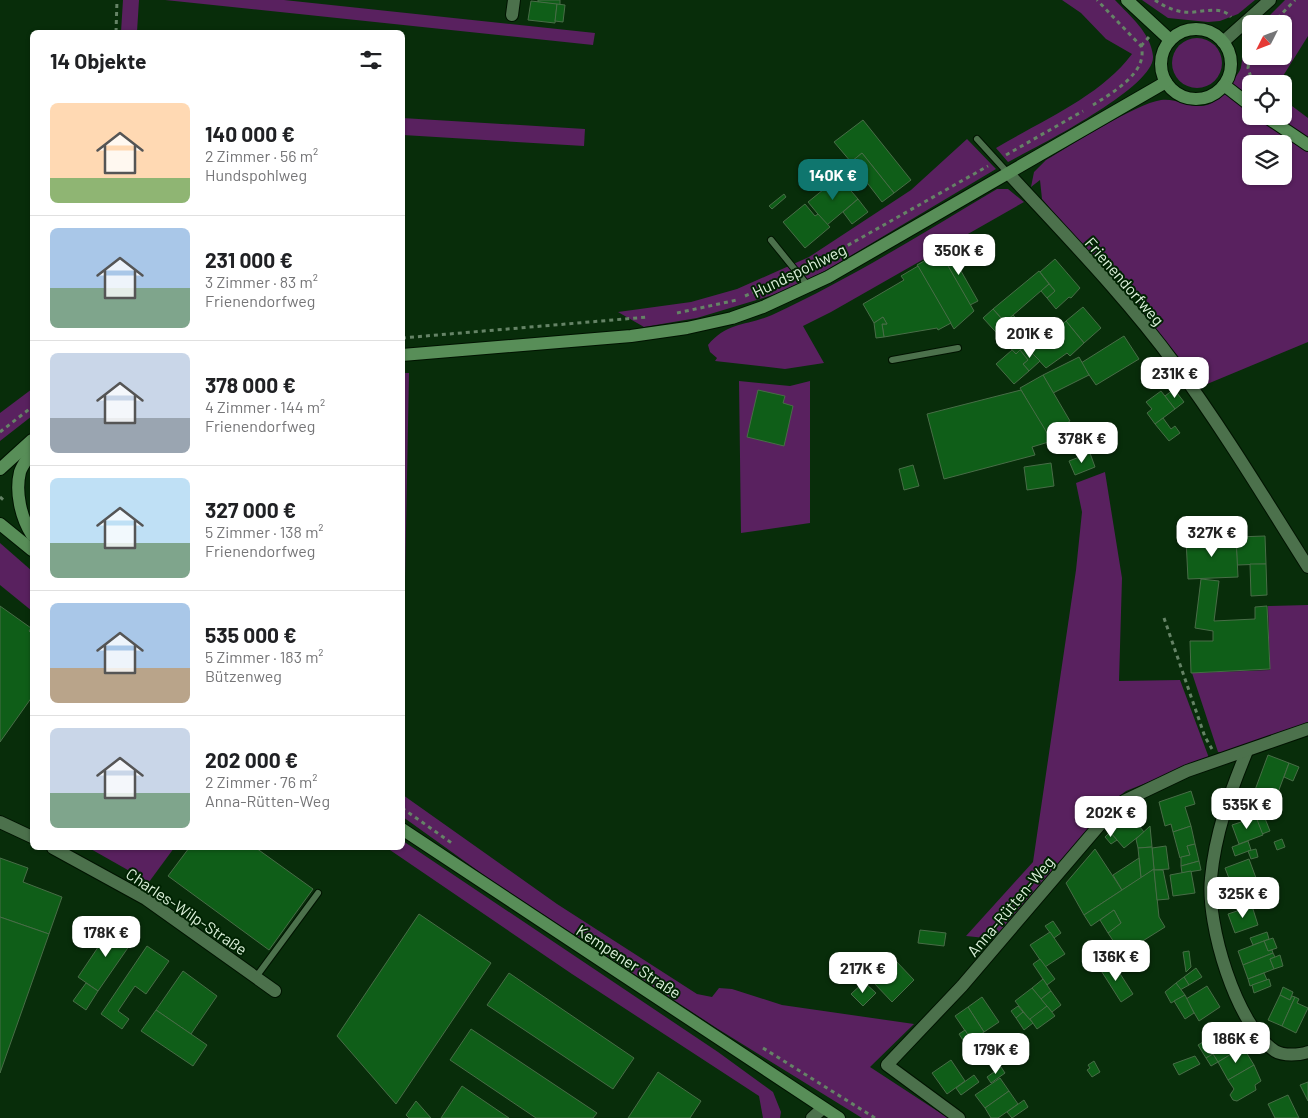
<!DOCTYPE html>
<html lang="de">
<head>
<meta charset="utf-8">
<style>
  :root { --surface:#fff; --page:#f6f6f6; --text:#202124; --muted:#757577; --line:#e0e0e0; --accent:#0f766e }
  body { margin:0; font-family:Barlow,sans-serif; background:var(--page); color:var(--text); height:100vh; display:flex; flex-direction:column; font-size:19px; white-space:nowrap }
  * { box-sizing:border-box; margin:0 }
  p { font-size:16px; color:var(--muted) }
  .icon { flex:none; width:28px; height:28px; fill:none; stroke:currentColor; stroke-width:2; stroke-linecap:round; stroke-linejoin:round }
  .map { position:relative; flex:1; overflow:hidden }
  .details { position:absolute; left:30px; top:30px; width:375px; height:820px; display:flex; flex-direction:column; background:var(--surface); border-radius:8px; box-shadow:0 1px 4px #0004 }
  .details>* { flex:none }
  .needle { width:32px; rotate:228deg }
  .controls { position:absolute; left:1242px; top:15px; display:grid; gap:10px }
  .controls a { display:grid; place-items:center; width:50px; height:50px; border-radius:8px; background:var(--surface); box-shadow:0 1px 4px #0004; font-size:25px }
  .price { position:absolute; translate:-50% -42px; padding:0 11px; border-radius:10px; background:#fff; color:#222; font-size:16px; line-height:32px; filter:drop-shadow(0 1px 2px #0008) }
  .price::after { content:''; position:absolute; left:50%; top:30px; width:15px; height:11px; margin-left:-8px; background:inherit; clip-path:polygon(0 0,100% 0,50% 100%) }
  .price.on { background:var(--accent); color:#fff }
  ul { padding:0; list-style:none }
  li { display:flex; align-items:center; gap:15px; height:125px; padding:0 20px }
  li+li { border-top:1px solid var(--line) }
  li span { display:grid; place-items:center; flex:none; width:140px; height:100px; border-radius:8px; color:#555 }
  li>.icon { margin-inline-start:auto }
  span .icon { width:60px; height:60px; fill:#fffc; stroke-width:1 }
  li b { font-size:21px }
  h2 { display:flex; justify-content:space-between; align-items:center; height:60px; padding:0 20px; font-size:21px }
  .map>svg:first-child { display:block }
</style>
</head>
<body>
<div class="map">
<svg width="1308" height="1118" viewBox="0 0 1308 1118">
  <rect width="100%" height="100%" fill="#082d0a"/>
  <!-- green -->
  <g fill="#59215f" fill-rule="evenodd">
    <polygon points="123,0 139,0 137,32 121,32"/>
    <polygon points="165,0 284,0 595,33 593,45"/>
    <path d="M1062,0H1115C1130,16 1151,33 1153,56C1156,87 1036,147 1008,162L996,148C1041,121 1101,96 1132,54L1106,39L1081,13Z"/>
    <polygon points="1142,0 1255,0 1238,14 1220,21 1208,22 1168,18"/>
    <path d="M1285,0H1308V36L1278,84H1251V116H1284V100L1308,118V342L1200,387L1182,361L1140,312L1138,297L1105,260L1091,255L1042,199L1040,180L1031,187L1034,172L1046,160C1072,145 1135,104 1161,100C1180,97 1198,115 1216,100C1221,97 1241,72 1241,67C1245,49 1239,54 1251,36V56H1284V24H1261ZM1251,144H1284V176H1251Z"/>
    <circle cx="1197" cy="63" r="25"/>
    <polygon points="402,118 585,129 584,146 403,135"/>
    <polygon points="967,139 996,169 825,271 776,294 697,318 644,327 618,312 691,302 737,289 809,257 911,190"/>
    <path d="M997,189H1008L1024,202L831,312L803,326L824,363L785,369L715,361L717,358L710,352L708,345C727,322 747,326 772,315C850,279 923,233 997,189Z"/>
    <polygon points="402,373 409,373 405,581 402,578"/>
    <polygon points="739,381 790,386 810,381 810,523 741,533"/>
    <polygon points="32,389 32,416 0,441 0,413"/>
    <polygon points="1105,472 1122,578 1119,681 1180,680 1209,758 1126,791 1110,803 995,939 966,936 1033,862 1076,570 1082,512 1076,483"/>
    <polygon points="0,543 32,571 32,611 0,585"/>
    <polygon points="1308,605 1308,722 1229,753 1218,752 1192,673 1270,670 1268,606"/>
    <polygon points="403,795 557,904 697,994 712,997 719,988 732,989 782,1005 914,1024 870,1067 948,1118 862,1118 718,1029 488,878 403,817"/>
    <polygon points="403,841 718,1052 773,1092 781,1112 780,1118 763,1118 759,1096 572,974 387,848 402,848"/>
    <polygon points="89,848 174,848 149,882"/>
  </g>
  <!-- building -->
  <g fill="#0f5e18" stroke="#486d47">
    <polygon points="538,0 560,0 560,5 538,2"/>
    <polygon points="531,1 557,4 555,23 528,20"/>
    <polygon points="557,4 565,5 563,22 555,21"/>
    <polygon points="863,120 911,180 894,193 862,153 851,162 834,142"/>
    <polygon points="862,153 894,193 882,202 851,162"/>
    <polygon points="839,177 858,199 827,225 808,202"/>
    <polygon points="784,194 786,197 772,209 769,206"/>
    <polygon points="858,199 868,212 852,224 843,212"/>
    <polygon points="805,204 815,216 818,214 830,227 805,248 783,222"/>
    <polygon points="967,235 972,245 955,255 949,245 952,244 957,252 970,245"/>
    <polygon points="965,236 970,245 957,252 952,244"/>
    <polygon points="948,248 978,301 970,305 940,252"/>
    <polygon points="940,252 974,311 954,329 917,265"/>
    <polygon points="1055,259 1080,288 1071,298 1069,297 1056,309 1047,298 1055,291 1040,272"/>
    <polygon points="918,266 951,323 938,330 937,328 884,337 882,324 887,324 883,317 874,323 863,304 904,280 901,276"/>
    <polygon points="1039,271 1049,284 1005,322 993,309"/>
    <polygon points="1049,284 1055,291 1047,298 1041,291"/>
    <polygon points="1083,307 1101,328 1084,343 1066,321"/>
    <polygon points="993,309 1025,346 1016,354 983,318"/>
    <polygon points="1013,315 1022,325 1014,332 1005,322"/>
    <polygon points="883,317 887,324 882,324 884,337 876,338 874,323"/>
    <polygon points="1066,321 1084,343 1070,356 1067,353 1046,368 1031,352"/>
    <polygon points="1124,336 1139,359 1096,385 1081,363"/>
    <polygon points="1025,346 1040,361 1029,371 1023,364 1028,360 1020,350"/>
    <polygon points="1012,350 1016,354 1020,350 1028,360 1023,364 1029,371 1014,384 996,364"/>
    <polygon points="1079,357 1089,375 1053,393 1043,375"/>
    <polygon points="1043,375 1070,421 1047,435 1020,388"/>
    <polygon points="1174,389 1184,402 1175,409 1165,396"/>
    <polygon points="758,390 785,396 783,403 793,406 784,446 747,437"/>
    <polygon points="1021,390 1052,441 1032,447 1035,455 944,479 927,414"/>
    <polygon points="1161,391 1175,409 1155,424 1147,413 1152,409 1146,402"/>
    <polygon points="1163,418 1171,429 1175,426 1180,433 1169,441 1155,424"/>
    <polygon points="1090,453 1095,467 1075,475 1069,461"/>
    <polygon points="1051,463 1054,486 1027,490 1024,467"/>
    <polygon points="913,465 919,486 904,490 899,469"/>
    <polygon points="1265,536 1266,564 1237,565 1236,537"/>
    <polygon points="1236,537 1238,577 1188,579 1186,539"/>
    <polygon points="1250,564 1266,564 1267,595 1251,596"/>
    <polygon points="1201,579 1219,581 1214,621 1255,619 1255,607 1267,606 1270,669 1191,673 1190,641 1213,641 1213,631 1195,628"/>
    <polygon points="0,606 31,628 29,631 32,634 32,697 0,742"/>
    <polygon points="1268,755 1289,763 1277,795 1266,790 1264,794 1255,790"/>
    <polygon points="1289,763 1299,767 1293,781 1284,777"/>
    <polygon points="1191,791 1195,804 1185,807 1191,826 1173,832 1171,824 1165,826 1159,802"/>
    <polygon points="1261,799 1264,806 1245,813 1243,806"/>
    <polygon points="1130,815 1144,832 1124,848 1110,832"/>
    <polygon points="1264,816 1270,831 1262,834 1256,819"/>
    <polygon points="1256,817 1263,835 1239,844 1232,825"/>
    <polygon points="1150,826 1152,847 1138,848 1136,839"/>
    <polygon points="1191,826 1195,844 1187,846 1190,855 1180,858 1173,832"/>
    <polygon points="1110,832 1117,840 1111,844 1105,837"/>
    <polygon points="1282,839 1285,847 1277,850 1274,842"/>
    <polygon points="1248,841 1251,850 1235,856 1232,847"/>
    <polygon points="1195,844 1199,861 1181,866 1181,857 1190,855 1187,846"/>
    <polygon points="1166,846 1169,869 1154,870 1152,848"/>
    <polygon points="1152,847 1154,869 1141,878 1138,848"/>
    <polygon points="189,848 256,848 313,889 269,950 168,876"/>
    <polygon points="1095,849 1122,890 1084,915 1066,883"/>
    <polygon points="1256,849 1258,857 1251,859 1248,851"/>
    <polygon points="0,858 28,868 23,882 62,897 49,934 0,917"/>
    <polygon points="1139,858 1141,878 1122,890 1113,875"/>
    <polygon points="1249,859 1256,878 1232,886 1225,868"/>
    <polygon points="1199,861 1201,870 1182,873 1181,866"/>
    <polygon points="1154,869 1159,917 1165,927 1122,954 1108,933 1121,923 1114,910 1091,926 1084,915"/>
    <polygon points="1154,870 1163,870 1169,899 1157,900"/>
    <polygon points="1191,871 1195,893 1173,896 1170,875"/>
    <polygon points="1253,897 1256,904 1239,910 1237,903"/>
    <polygon points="1252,906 1258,925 1235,933 1228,914"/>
    <polygon points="1114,910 1121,923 1108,933 1100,920"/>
    <polygon points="419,914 491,963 396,1104 337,1036"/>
    <polygon points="0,917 49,934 0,1073"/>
    <polygon points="1053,921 1061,933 1054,938 1045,926"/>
    <polygon points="113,925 134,939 98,991 78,977"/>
    <polygon points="920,930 946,933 944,946 918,943"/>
    <polygon points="1050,932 1065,954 1045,967 1030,945"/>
    <polygon points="1267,932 1269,939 1253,945 1250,938"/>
    <polygon points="1273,938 1277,948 1268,951 1264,941"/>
    <polygon points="1264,941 1268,951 1272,950 1273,953 1243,965 1238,951"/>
    <polygon points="147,946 169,961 146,994 135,986 118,1011 129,1019 122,1029 101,1014"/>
    <polygon points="1189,951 1191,967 1186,972 1183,952"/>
    <polygon points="1273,953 1275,957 1270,959 1274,969 1248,979 1243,965"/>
    <polygon points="1280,955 1283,966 1274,969 1270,959"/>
    <polygon points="1040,959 1055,979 1047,985 1033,964"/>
    <polygon points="895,960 914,980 892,1002 873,982"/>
    <polygon points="1112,961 1133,994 1121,1002 1100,969"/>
    <polygon points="1196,968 1202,977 1189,985 1184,977"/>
    <polygon points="183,971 217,996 191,1034 156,1010"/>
    <polygon points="509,973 634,1058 613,1089 487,1005"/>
    <polygon points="1264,973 1267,980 1250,986 1248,979"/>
    <polygon points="1184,977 1189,985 1180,990 1176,983"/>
    <polygon points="1043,979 1051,991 1041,999 1032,988"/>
    <polygon points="1269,979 1271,986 1254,993 1252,985"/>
    <polygon points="864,982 876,993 863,1006 851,994"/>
    <polygon points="86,983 98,991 86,1010 73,1001"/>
    <polygon points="1176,983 1185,995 1171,1003 1165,992"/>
    <polygon points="1207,986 1220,1007 1199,1021 1186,999"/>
    <polygon points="1283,987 1293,992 1290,1000 1280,995"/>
    <polygon points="1032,988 1047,1006 1030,1020 1015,1001"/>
    <polygon points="1051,991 1061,1005 1052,1012 1041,999"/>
    <polygon points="1185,995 1194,1013 1185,1019 1174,1001"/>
    <polygon points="1280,995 1290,1000 1292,996 1295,997 1282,1026 1268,1020"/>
    <polygon points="982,997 999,1022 984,1032 968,1007"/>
    <polygon points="1295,997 1299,999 1297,1003 1308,1008 1296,1033 1282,1026"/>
    <polygon points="1018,1006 1023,1012 1016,1018 1011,1011"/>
    <polygon points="1047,1006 1055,1016 1037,1029 1030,1019"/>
    <polygon points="968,1007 984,1032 972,1041 955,1016"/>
    <polygon points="156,1010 207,1045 193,1066 141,1031"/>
    <polygon points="1023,1012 1033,1023 1024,1030 1016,1018"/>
    <polygon points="1228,1026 1243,1047 1218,1062 1213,1054 1206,1058 1198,1045"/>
    <polygon points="471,1029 597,1113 593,1118 536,1118 450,1060"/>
    <polygon points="965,1030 977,1049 971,1053 959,1034"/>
    <polygon points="1243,1047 1254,1065 1228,1080 1218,1062"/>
    <polygon points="1213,1054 1218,1062 1211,1066 1206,1058"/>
    <polygon points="1195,1056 1200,1064 1179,1075 1173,1064"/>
    <polygon points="951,1060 965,1081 947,1094 932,1073"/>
    <polygon points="1094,1061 1100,1072 1092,1077 1087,1070 1090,1068 1088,1065"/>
    <polygon points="1254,1065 1261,1081 1255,1085 1256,1090 1237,1101 1233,1100 1230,1095 1234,1089 1228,1080"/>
    <polygon points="1001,1067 1005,1073 991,1083 987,1077"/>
    <polygon points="658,1072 701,1101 690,1118 628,1118"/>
    <polygon points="974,1075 979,1082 961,1095 956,1088"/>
    <polygon points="1000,1078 1009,1091 985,1108 975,1095"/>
    <polygon points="1308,1082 1308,1101 1300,1085"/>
    <polygon points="462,1086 509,1118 441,1118"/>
    <polygon points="1009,1091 1018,1104 998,1118 991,1118 985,1108"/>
    <polygon points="1288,1095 1299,1118 1275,1118 1268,1104"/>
    <polygon points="1024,1100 1028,1107 1012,1118 1007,1112"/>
    <polygon points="416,1101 431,1118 409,1118 406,1115"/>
  </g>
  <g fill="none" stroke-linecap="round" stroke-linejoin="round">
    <defs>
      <g id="lane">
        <polyline points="977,139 1008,173"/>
        <polyline points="771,240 809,287"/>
        <polyline points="892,360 958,348"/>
        <polyline points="256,977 318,893"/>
      </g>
      <g id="street">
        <polyline points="512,15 514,0"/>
        <polyline points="1223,42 1270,0"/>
        <path d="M1008,173C1065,235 1125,296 1175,364C1223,429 1265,499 1308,567"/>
        <path d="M1247,751C1230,792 1215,834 1211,878C1206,923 1236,1026 1275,1051C1283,1056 1300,1055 1308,1052"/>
        <polyline points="0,822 32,837"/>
        <polyline points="53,848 146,899 275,991"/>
        <polyline points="812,1118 823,1108"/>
        <polyline points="959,1118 887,1065 962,986 1103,821 1124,801 1187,771 1308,729"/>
      </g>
      <g id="secondary">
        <polyline points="1127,0 1169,39"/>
        <circle cx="1196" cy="64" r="35"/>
        <polyline points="1224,85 1251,106"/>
        <polyline points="1265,116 1308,145"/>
        <polyline points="402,355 631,336 687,328 732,318 763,307 828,277 1166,82"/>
        <path d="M32,451C29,457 22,465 20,472C15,492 21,518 32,535"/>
        <polyline points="0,469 32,440"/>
        <polyline points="0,524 32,550"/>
        <polyline points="402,829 839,1118"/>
      </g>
    </defs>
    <!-- lane casing -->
    <use href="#lane" stroke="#001300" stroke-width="8"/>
    <!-- street casing -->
    <use href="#street" stroke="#001300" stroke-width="14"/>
    <!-- secondary casing -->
    <use href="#secondary" stroke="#001300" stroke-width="14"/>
    <!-- path -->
    <g stroke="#658366" stroke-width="3" stroke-dasharray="4 4" stroke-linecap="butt">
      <path d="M1155,0C1163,6 1174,11 1184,12C1199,14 1220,4 1231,17"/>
      <polyline points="1272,24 1295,0"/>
      <polyline points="116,32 117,0"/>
      <polyline points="1141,46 1149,37"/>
      <polyline points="1251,49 1248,68 1253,84"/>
      <path d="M1093,105C1112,93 1149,72 1141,46L1097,0"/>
      <polyline points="1006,155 1083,111"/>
      <polyline points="806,269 988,166"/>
      <polyline points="745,296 774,284"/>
      <polyline points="677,313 737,300"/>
      <polyline points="402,338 648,317"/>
      <polyline points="0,432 32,407"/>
      <polyline points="0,497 6,502"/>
      <polyline points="1164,618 1205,737 1212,749"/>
      <polyline points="402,808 453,844"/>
      <polyline points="763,1048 875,1118"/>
    </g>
    <!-- lane -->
    <use href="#lane" stroke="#4c714c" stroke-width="6"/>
    <!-- street -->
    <use href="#street" stroke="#4c714c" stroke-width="12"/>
    <!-- secondary -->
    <use href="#secondary" stroke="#588e58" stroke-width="12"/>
  </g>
  <g text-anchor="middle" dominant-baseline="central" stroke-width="4" stroke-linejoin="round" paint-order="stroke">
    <!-- street labels -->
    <g font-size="16" fill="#dcf1db" stroke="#002302">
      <text transform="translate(799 270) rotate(-26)">Hundspohlweg</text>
      <text transform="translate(1125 281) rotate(49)">Frienendorfweg</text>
      <text transform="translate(1010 906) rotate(-50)">Anna-Rütten-Weg</text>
      <text transform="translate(187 911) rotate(34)">Charles-Wilp-Straße</text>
      <text transform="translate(629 961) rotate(33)">Kempener Straße</text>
    </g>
  </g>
</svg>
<div class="controls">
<a><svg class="needle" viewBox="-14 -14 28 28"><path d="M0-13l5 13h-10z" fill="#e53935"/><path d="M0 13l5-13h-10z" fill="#757577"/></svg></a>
<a><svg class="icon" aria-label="locate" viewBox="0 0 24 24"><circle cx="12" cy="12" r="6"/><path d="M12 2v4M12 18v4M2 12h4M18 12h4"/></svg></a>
<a><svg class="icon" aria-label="layers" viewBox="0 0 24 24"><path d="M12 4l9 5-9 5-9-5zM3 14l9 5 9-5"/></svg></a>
</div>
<b class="price on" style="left:833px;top:201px">140K €</b>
<b class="price" style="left:959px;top:276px">350K €</b>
<b class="price" style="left:1030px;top:359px">201K €</b>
<b class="price" style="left:1175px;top:399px">231K €</b>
<b class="price" style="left:1082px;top:464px">378K €</b>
<b class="price" style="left:1212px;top:558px">327K €</b>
<b class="price" style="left:1247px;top:830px">535K €</b>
<b class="price" style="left:1111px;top:838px">202K €</b>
<b class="price" style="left:1243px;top:919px">325K €</b>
<b class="price" style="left:106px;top:958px">178K €</b>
<b class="price" style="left:1116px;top:982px">136K €</b>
<b class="price" style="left:863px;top:994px">217K €</b>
<b class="price" style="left:1236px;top:1064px">186K €</b>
<b class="price" style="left:996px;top:1075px">179K €</b>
<section class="details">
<h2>14 Objekte<svg class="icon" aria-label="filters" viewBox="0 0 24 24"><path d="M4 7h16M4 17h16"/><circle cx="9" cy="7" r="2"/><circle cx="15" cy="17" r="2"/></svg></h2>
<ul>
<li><span style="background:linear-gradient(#ffd9b3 75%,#8fb573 0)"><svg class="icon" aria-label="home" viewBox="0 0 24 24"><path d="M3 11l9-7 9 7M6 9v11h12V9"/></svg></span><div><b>140 000 €</b><p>2 Zimmer · 56 m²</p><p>Hundspohlweg</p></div></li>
<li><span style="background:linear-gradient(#a9c7e8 60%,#7fa58c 0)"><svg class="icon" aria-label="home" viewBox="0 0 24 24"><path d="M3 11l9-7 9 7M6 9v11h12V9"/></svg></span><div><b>231 000 €</b><p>3 Zimmer · 83 m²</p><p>Frienendorfweg</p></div></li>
<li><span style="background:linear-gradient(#c9d6e8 65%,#9aa5b1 0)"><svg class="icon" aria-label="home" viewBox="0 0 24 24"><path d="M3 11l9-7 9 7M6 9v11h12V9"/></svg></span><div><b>378 000 €</b><p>4 Zimmer · 144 m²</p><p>Frienendorfweg</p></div></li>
<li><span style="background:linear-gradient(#bfe0f5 65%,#7fa58c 0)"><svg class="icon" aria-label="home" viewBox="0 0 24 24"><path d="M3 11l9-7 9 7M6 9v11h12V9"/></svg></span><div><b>327 000 €</b><p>5 Zimmer · 138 m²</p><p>Frienendorfweg</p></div></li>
<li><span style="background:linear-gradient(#a9c7e8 65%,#b9a48a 0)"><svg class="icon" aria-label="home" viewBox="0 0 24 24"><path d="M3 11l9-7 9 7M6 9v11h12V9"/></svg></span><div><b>535 000 €</b><p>5 Zimmer · 183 m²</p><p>Bützenweg</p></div></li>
<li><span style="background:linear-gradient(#c9d6e8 65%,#7fa58c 0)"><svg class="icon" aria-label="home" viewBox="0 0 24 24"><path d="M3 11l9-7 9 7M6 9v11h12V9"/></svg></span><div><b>202 000 €</b><p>2 Zimmer · 76 m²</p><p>Anna-Rütten-Weg</p></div></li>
</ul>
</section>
</div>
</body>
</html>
